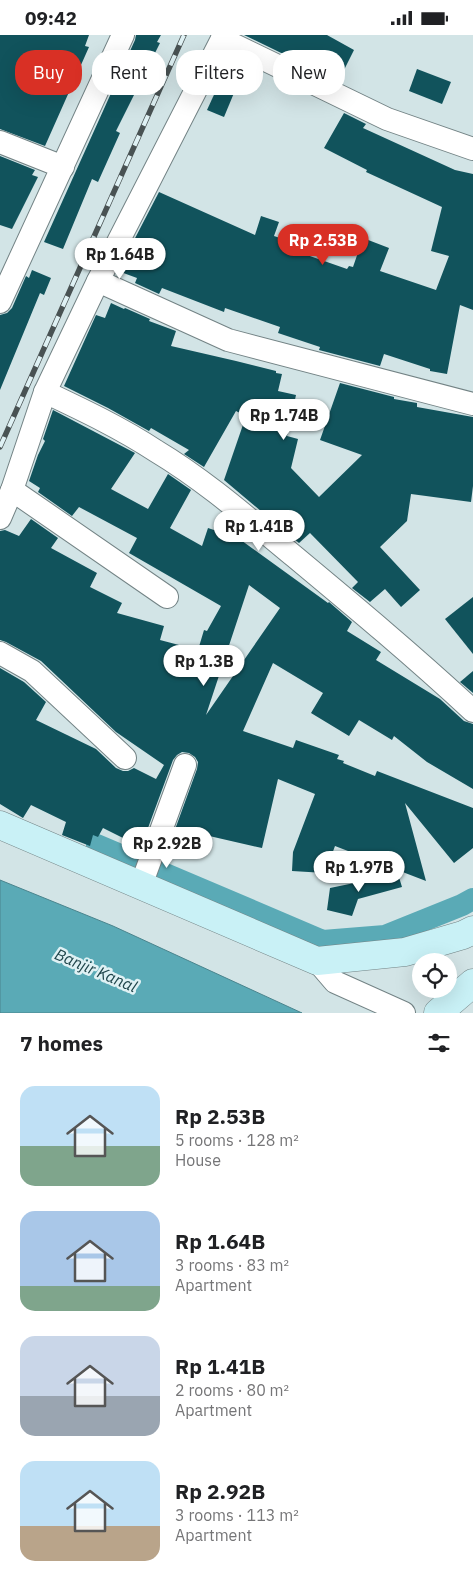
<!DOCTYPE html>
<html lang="en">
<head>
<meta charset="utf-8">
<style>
  :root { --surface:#fff; --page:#f6f6f6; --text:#202124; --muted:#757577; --accent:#d93025 }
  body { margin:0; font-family:"IBM Plex Sans",sans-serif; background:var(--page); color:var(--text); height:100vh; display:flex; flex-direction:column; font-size:19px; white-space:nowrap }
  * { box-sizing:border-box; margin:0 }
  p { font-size:16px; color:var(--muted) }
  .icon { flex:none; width:28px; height:28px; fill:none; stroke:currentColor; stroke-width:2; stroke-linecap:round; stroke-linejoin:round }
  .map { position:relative; height:978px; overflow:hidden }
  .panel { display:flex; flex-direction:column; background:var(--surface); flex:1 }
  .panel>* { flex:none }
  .hud { position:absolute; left:15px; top:15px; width:444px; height:45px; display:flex; gap:10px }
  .buttons { position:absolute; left:412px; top:918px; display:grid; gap:10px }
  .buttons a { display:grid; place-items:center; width:45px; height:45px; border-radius:50%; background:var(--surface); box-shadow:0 5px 20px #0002; font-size:25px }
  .price { position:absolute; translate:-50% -42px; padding:0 11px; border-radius:18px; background:#fff; color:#222; font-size:16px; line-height:32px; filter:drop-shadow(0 1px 2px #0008) }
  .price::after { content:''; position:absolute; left:50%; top:30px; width:15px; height:11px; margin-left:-8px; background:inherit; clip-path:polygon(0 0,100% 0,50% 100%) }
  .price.on { background:var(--accent); color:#fff }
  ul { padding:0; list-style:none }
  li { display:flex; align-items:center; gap:15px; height:125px; padding:0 20px }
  li span { display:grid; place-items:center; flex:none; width:140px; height:100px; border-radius:15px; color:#555 }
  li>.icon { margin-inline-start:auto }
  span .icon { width:60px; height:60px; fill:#fffc; stroke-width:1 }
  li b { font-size:21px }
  h2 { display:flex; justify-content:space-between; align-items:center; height:60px; padding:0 20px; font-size:21px }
  .chip { padding:0 18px; border-radius:20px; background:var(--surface); box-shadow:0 5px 20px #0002; font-size:18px; line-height:45px }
  .chip.on { background:var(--accent); color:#fff }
  .status { display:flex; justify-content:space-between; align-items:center; height:35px; padding:0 25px; background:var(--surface); direction:ltr }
  .status svg { height:14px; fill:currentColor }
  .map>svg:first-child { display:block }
</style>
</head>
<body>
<div class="status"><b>09:42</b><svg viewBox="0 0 49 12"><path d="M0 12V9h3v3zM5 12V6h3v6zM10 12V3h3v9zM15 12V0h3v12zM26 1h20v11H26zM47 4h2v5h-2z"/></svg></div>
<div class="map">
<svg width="473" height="978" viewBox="0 0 473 978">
  <rect width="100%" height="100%" fill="#d2e4e6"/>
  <!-- water -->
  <polygon fill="#5aaab6" stroke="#4a848d" points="0,845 113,891 302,978 0,978"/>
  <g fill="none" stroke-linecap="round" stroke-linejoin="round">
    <!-- canal -->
    <polyline stroke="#5aaab6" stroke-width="22" points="97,810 323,906 385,901 462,870 473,864"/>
  </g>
  <!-- building -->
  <g fill="#11535c" fill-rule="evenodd">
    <polygon points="0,0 89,0 85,11 89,12 45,111 0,94"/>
    <polygon points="136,0 161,0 157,7 160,8 116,96 120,98 98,147 92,144 63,214 44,207 135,5"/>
    <polygon points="244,0 327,0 354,15 342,39 313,25 310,32"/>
    <polygon points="417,34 451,47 442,69 409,56"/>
    <polygon points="218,51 234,58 224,82 207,75"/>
    <polygon points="344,78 366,89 363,93 455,135 473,139 473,275 460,270 447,339 430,336 430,334 384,319 380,331 319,315 320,312 278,298 280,292 225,273 224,277 162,253 159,259 135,248 137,243 118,236 159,157 255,200 261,181 279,187 274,201 283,204 281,208 308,217 307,220 347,234 349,231 353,232 363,203 389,213 380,236 436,255 449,221 431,216 442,172 366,137 367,135 324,113"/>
    <polygon points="0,121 35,135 32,140 38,142 12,194 0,190"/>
    <polygon points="32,235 51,243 44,260 40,258 0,355 0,280 7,278 12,273 26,241 29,243"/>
    <polygon points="111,268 124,274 125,273 150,284 149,286 176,296 171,311 236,326 276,336 276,338 282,339 278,356 296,360 287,401 298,404 291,433 319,462 362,420 320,405 340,348 394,362 394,364 417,368 417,372 473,382 473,451 471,467 411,459 407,486 380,512 420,555 401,572 385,554 370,567 352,553 358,547 310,498 299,508 224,445 246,381 236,376 204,432 184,419 189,415 151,393 149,396 108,373 64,351 96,280 105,283"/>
    <path d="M53,375L135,418L111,454L148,474L168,439L191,455L170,493L202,511L208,493L238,503L328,568L329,567L352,587L347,596L381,617L376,625L440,664L464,686L473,689V754L427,727L394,701L392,705L359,685L349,701L311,678L323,658L273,628L243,696L293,713L296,705L339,720L337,724L344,726L343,728L375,741L377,736L473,773V813L454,828L405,768L426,846L335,811L325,838L292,836L293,817L315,759L278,744L262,813L205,800L202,810L188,806L185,816L169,811L197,734L198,727L195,722L189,718L182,717L177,720L173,725L141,812L103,793L98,802L93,800L90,811L62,800L66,787L31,770L23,783L0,769V633L24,647L46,667L36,685L96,714L116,733L123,736H128L134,733L156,744L164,730L116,697L41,626L6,607L0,605V496L5,495L19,501L31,484L58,503L51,513L97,538L90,552L122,568L117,578L164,591L160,605L198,615L204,595L207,596L221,571L129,518L137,503L79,472L72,481L38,457L40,453L29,446L38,420L45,406L43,404ZM249,550L280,573L206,680Z"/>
    <polygon points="473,562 473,619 445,584"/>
    <polygon points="473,636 473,658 460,647"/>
    <polygon points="398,839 402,852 358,864 352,881 327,875 330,853"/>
  </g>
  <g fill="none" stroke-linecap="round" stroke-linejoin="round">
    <defs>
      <g id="street">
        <polyline points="222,4 387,84 473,114"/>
        <polyline points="0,107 63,132"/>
        <polyline points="98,246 228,305 473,369"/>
        <polyline points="0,267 123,0"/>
        <path d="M45,357C83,375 121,393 156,416C206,446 250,485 295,522C355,572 415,622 473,676"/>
        <polyline points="12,455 167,562"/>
        <polyline points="0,483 12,455 45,357 98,246 224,0"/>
        <polyline points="0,618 32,636 125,723"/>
        <polyline points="146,852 144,842 185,730"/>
        <polyline points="317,926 335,947 404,978"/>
      </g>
      <g id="secondary">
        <polyline points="0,790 317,926 405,917 463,900 473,895"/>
        <polyline points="438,978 473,948"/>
      </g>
    </defs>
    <!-- street casing -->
    <use href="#street" stroke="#738385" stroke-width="24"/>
    <!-- secondary casing -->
    <use href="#secondary" stroke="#738385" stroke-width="29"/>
    <!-- street -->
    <use href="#street" stroke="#fff" stroke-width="22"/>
    <!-- secondary -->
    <use href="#secondary" stroke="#c9f1f6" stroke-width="28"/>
    <defs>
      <polyline id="rail" points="0,412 184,0"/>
    </defs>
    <!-- rail casing -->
    <use href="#rail" stroke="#495253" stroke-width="5.5"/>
    <!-- rail -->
    <use href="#rail" stroke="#dff1f4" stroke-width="4" stroke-dasharray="11" stroke-linecap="butt"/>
  </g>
  <g text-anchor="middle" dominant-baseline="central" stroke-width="5" stroke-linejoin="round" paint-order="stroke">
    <!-- water labels -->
    <g font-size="16" font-style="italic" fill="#20464c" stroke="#dff1f4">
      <text transform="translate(96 935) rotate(23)">Banjir Kanal</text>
    </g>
  </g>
</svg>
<div class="buttons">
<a><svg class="icon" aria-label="locate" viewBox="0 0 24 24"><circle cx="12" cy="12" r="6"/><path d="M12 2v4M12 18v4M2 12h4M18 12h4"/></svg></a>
</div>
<b class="price on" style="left:323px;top:231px">Rp 2.53B</b>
<b class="price" style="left:120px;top:245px">Rp 1.64B</b>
<b class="price" style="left:284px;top:406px">Rp 1.74B</b>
<b class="price" style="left:259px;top:517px">Rp 1.41B</b>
<b class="price" style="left:204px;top:652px">Rp 1.3B</b>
<b class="price" style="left:167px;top:834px">Rp 2.92B</b>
<b class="price" style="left:359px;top:858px">Rp 1.97B</b>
<div class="hud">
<a class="chip on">Buy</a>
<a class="chip">Rent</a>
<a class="chip">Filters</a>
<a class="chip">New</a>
</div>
</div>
<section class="panel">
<h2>7 homes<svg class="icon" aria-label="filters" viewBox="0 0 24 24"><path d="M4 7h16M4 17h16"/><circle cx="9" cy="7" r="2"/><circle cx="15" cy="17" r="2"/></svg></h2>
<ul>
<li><span style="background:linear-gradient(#bfe0f5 60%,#7fa58c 0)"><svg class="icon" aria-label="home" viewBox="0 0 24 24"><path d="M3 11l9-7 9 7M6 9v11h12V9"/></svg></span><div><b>Rp 2.53B</b><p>5 rooms · 128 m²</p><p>House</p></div></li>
<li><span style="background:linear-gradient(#a9c7e8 75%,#7fa58c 0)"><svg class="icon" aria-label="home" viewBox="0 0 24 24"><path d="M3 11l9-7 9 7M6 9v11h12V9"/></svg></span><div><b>Rp 1.64B</b><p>3 rooms · 83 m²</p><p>Apartment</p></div></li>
<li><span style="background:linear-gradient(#c9d6e8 60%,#9aa5b1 0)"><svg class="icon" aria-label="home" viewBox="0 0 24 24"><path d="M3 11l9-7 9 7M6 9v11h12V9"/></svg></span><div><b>Rp 1.41B</b><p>2 rooms · 80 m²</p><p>Apartment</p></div></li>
<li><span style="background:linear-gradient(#bfe0f5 65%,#b9a48a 0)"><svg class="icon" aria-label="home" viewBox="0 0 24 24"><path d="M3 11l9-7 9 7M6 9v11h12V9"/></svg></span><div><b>Rp 2.92B</b><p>3 rooms · 113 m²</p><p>Apartment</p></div></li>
</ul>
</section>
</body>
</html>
